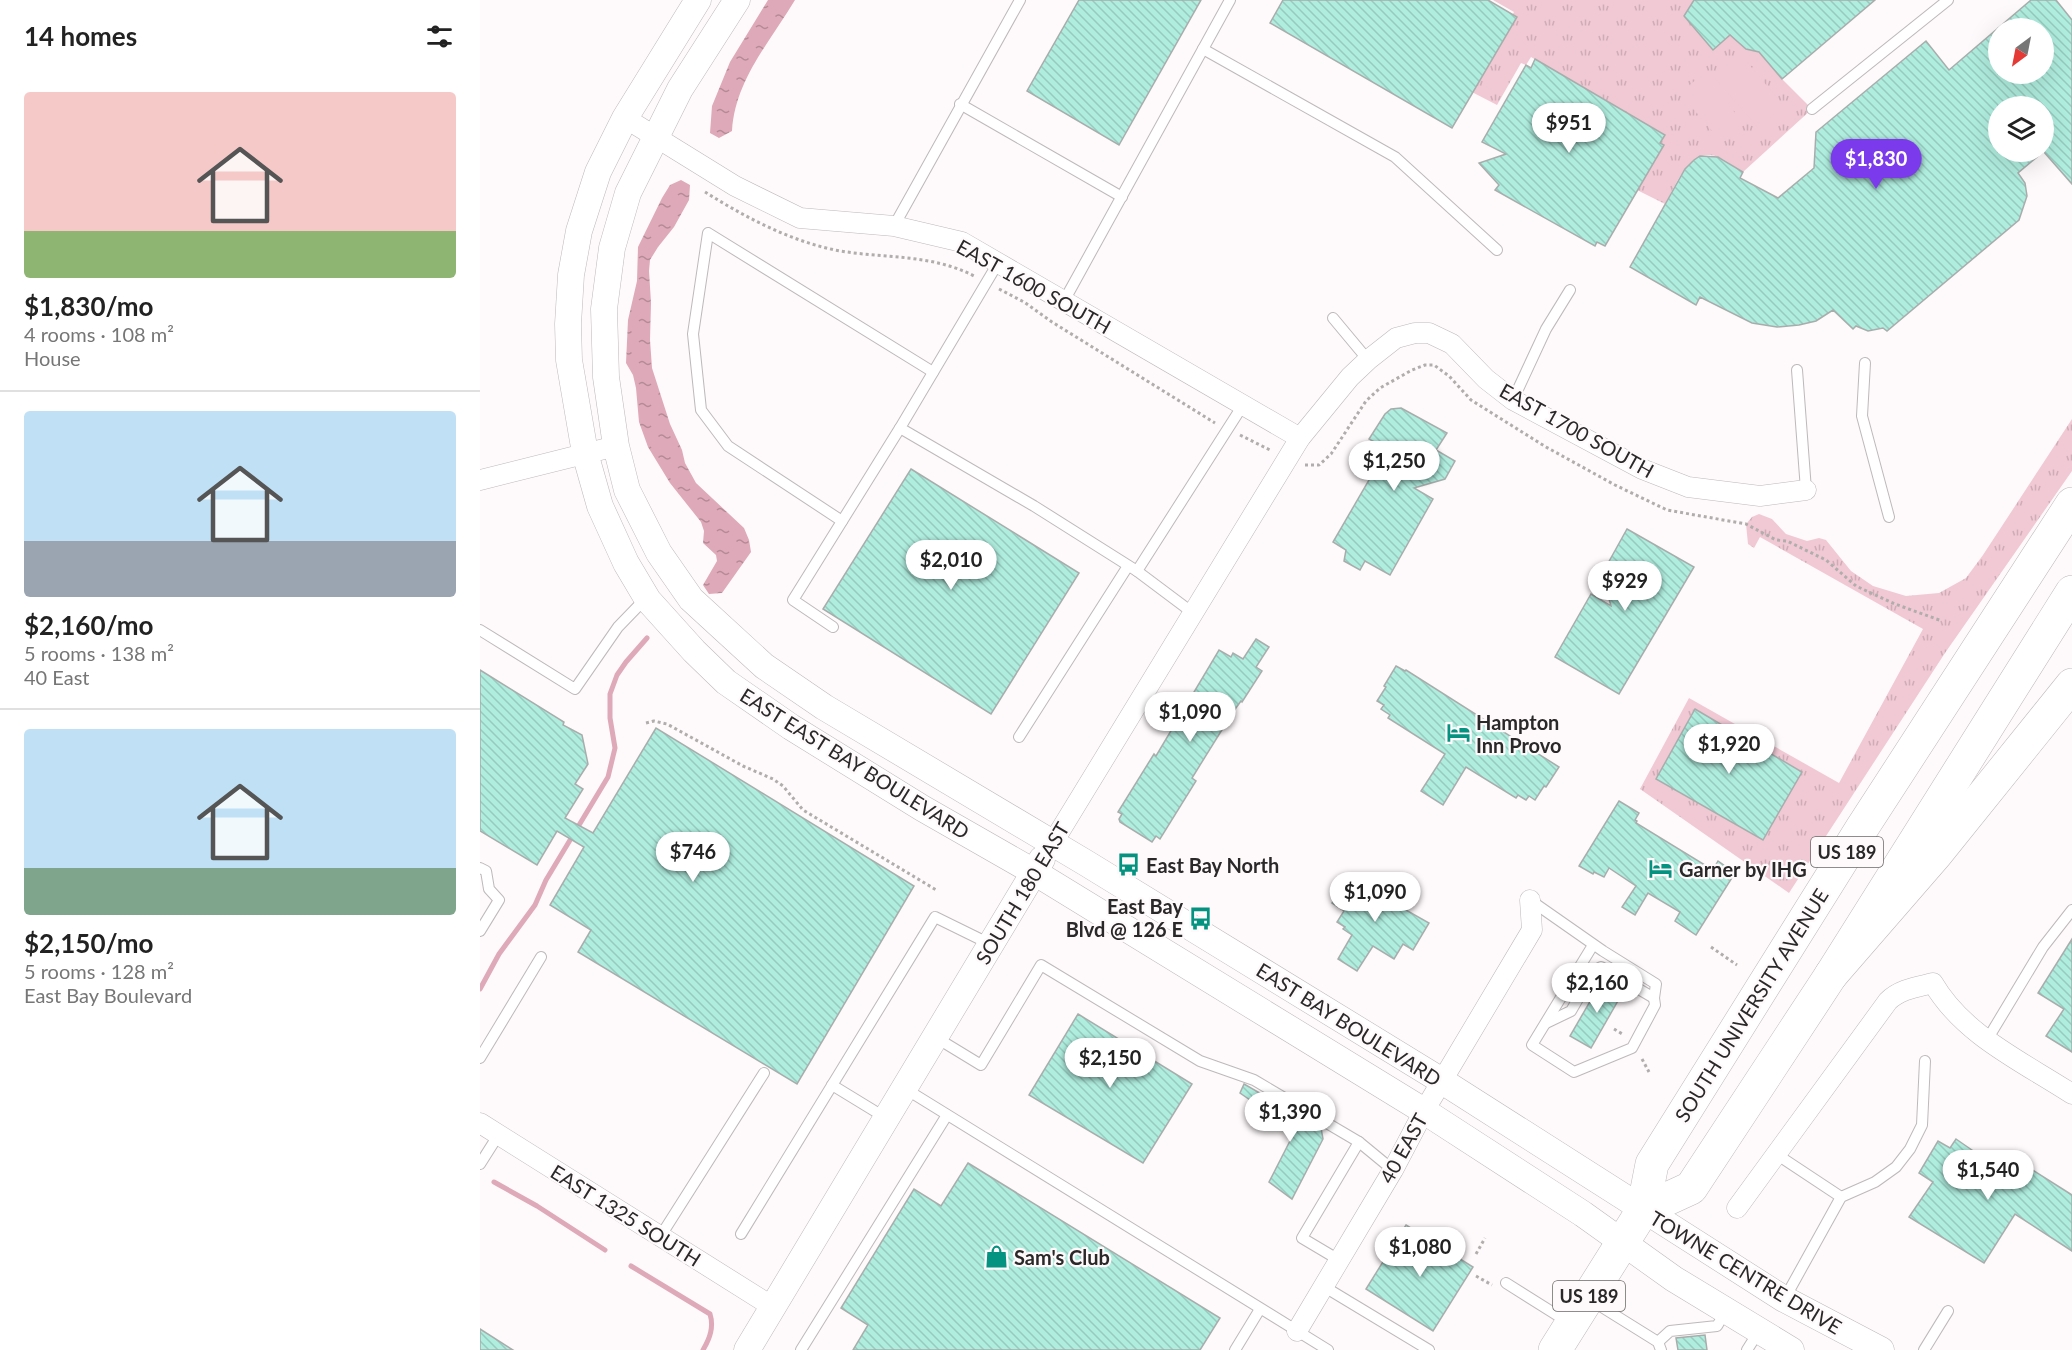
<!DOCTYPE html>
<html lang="en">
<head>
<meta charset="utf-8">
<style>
  :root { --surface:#fff; --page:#f6f6f6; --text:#222; --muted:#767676; --line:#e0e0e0; --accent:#7c3aed }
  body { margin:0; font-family:Lato,sans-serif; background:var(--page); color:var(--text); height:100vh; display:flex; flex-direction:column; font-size:22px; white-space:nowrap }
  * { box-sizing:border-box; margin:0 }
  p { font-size:20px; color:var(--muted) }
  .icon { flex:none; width:33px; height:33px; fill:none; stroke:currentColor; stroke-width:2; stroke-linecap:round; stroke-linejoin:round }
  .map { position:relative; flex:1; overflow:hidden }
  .sheet { display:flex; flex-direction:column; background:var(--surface); width:480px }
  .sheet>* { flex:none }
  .needle { width:39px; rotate:212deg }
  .controls { position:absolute; left:1508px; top:18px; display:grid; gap:12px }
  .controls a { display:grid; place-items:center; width:66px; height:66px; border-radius:50%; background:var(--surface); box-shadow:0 6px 24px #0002; font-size:30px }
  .price { position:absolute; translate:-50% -51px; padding:0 14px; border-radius:21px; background:#fff; color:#222; font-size:20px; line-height:39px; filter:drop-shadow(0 2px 3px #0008) }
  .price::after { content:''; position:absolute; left:50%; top:36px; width:18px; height:14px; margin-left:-9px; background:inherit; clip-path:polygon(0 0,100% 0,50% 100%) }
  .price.active { background:var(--accent); color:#fff }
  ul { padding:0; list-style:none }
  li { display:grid; align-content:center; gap:12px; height:318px; padding:0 24px }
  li+li { border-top:2px solid var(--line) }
  li span { display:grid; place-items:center; height:186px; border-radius:6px; color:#555 }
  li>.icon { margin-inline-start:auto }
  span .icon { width:108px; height:108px; fill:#fffc; stroke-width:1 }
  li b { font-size:26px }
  h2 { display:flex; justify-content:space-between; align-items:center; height:72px; padding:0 24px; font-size:26px }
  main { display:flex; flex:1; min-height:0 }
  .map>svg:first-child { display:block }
</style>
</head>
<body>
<main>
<section class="sheet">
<h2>14 homes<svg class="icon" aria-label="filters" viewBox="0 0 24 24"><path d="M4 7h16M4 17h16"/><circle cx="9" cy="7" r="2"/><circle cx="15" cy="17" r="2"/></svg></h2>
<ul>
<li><span style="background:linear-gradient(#f6c9c9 75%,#8fb573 0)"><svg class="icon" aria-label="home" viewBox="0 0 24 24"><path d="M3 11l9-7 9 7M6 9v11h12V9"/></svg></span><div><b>$1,830/mo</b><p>4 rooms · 108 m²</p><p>House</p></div></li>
<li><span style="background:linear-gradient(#bfe0f5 70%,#9aa5b1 0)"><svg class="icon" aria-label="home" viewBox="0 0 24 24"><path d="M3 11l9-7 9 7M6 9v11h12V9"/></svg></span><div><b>$2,160/mo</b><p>5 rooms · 138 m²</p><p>40 East</p></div></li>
<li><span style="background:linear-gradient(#bfe0f5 75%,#7fa58c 0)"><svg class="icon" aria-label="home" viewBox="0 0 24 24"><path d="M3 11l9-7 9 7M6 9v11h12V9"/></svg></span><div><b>$2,150/mo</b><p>5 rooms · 128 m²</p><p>East Bay Boulevard</p></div></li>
</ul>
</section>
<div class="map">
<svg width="1592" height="1350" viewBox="0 0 1592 1350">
  <defs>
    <pattern id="grass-tufts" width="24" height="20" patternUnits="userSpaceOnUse" patternTransform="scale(1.5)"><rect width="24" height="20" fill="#f0c9d5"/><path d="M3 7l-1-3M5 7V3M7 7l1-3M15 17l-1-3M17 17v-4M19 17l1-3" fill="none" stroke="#ceadb7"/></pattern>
    <pattern id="water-ripples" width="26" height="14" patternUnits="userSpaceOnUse" patternTransform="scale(1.5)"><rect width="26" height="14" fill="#dea9b9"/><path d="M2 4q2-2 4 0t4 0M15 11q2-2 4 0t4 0" fill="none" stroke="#b48a96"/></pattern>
    <pattern id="building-back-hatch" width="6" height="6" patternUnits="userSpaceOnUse" patternTransform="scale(1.5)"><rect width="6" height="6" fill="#afeddf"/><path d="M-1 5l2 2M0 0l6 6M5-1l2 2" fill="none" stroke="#97cbbf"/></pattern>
  </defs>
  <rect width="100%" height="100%" fill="#fef9fa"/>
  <!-- grass -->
  <g fill="url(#grass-tufts)">
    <path d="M1013,0H1214L1266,49L1272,50L1276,48L1302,79L1332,109L1263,172C1255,168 1247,160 1238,157C1210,146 1196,185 1185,204L1153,188L1180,132L1051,57L1046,65L1041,63L1017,105L988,90L1034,12Z"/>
    <polygon points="1592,419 1592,471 1465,653 1309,893 1160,789 1209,698 1359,783 1443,629 1280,537 1274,548 1268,544 1266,524 1272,517 1279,514 1292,519 1306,534 1327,541 1339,538 1346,540 1371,571 1393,586 1426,596 1459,593 1486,578 1503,555"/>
  </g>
  <!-- park -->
  <g fill="#f0c9d5">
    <polygon points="1261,55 1304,106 1278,128 1235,78"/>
    <polygon points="1224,73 1259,118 1237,137 1200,93"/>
  </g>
  <!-- water -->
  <g fill="url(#water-ripples)">
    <path d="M288,0H315C290,42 255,80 252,131L239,138L230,133L232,106L250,62Z"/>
    <polygon points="201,180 210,185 209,200 194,227 178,247 170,260 169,271 171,303 170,340 172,368 190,424 202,450 205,463 216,483 264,528 269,540 271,552 242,593 229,594 223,585 237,561 236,555 223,543 224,531 221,522 190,483 168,447 159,422 156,388 153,375 146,363 148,320 157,281 158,247 182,198 190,185"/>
  </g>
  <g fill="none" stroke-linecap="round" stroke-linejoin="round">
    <!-- stream -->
    <g stroke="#dea9b9" stroke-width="5">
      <polyline points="0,989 19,954 55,905 66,880 128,777 135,748 130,718 130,694 137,675 146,662 167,638"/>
      <polyline points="14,1182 57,1206 125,1250"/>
      <path d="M151,1266L230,1314C234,1327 230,1338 223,1350"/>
    </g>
  </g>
  <!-- building -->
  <g fill="url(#building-back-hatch)" stroke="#a8adab" stroke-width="1.5" fill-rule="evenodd">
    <polygon points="599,0 721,0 639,145 547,91"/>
    <polygon points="803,0 1008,0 1037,17 972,128 790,23"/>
    <polygon points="1214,0 1395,0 1302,79 1279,52 1266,49 1250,35 1233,50 1204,16"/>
    <path d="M1551,0H1576L1592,20V184L1563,151V106H1518V152H1563L1538,173L1545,183L1547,196L1539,220L1407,331L1403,328L1388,331L1376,326L1373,329L1353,310L1336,321L1319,325L1297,327L1272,323L1220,297L1216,305L1150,267L1205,169L1214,160L1220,156L1238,157L1263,172L1260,178L1298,198L1334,168L1336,132L1446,41L1469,70ZM1518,28H1563V74H1518Z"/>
    <polygon points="1055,59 1185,135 1180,143 1184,145 1125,246 1117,242 1115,246 1015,190 1019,185 999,163 1026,154 1002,142 1046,65 1051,68"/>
    <polygon points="921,408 967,433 956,450 975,461 965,479 934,488 953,499 910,575 885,561 880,570 864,561 866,550 853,542 907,449 889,439 905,414 911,409"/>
    <polygon points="431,469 599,573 511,714 343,609"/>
    <polygon points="1147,529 1214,567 1139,694 1075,657 1111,594 1131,606 1122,574"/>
    <polygon points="776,639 789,647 776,667 782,671 762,702 761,701 753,712 712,778 716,781 680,839 676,836 672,842 640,822 639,819 642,814 638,812 674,754 676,756 739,650 751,657 753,653 763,659"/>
    <polygon points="916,666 925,671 926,670 1079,767 1066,787 1064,786 1055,800 1049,796 1046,800 1038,795 1036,798 986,767 963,805 941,791 965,754 908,718 910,715 901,709 904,705 897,701 906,687 904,686"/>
    <polygon points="0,670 84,722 83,725 102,735 108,764 95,784 103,789 85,818 113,833 176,728 434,886 317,1084 98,952 111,930 70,905 104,847 77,831 57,865 0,831"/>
    <polygon points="1215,709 1322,772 1283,840 1176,779"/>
    <polygon points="1139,801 1159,813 1155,820 1157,821 1156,823 1228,867 1229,865 1234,868 1238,861 1255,873 1216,935 1195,921 1200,912 1168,893 1155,915 1142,907 1156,886 1129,868 1124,877 1114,872 1113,874 1099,866"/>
    <polygon points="869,876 901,895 905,889 928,902 924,909 949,923 933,950 923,944 914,959 893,946 877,971 858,959 872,935 863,929 865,927 857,922 864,911 852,903"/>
    <polygon points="1592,939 1592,1052 1566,1036 1584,1009 1558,993"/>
    <polygon points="1123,979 1143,992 1111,1048 1090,1036"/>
    <polygon points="598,1014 712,1084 663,1163 549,1095"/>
    <polygon points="764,1084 841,1128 843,1139 812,1199 789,1182 815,1131 760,1093"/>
    <polygon points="1476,1139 1531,1177 1540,1162 1592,1195 1592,1251 1535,1214 1504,1263 1429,1217 1453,1182 1439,1173 1458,1141 1470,1148"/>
    <polygon points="488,1163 740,1318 720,1350 373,1350 388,1325 361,1308 434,1189 461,1206"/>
    <polygon points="926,1225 993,1267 953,1331 886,1289"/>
    <polygon points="0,1329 33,1350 0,1350"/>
    <polygon points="1225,1335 1227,1350 1198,1350 1196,1338"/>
  </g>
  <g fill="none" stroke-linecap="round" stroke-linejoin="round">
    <defs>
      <g id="service">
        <polyline points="723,49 915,157 1017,250"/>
        <polyline points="480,104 642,197"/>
        <polyline points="1332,109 1468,0"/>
        <polyline points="414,226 540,0"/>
        <polyline points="518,263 420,428 554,506 657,571 763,405"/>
        <polyline points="584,301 750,0"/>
        <polyline points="853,318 888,360"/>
        <polyline points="1385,363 1382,416 1409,517"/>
        <polyline points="1317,370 1326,490"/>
        <polyline points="1033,400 1066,329 1090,290"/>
        <polyline points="362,521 248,446 221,410 213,334 228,233 453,372"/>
        <polyline points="657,571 713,613"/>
        <polyline points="353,627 313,600 420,428"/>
        <polyline points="0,630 95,689 138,627 167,597"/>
        <polyline points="539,737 648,566"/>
        <polyline points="0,868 6,871 9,889 19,900 0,931"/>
        <polyline points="1050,900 1123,951 1176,984 1174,998 1175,1005 1152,1048 1094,1072 1052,1045 1113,945"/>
        <polyline points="1066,1023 1091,1011 1114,971 1121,967 1174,998"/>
        <polyline points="455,1037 501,1065 561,965 720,1061 774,1080 879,1142 822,1238 859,1260"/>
        <polyline points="1507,1040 1563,947 1592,910"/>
        <polyline points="0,1058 61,957"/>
        <polyline points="352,1085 406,1118"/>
        <polyline points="424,1088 848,1350"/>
        <polyline points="879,1142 913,1170"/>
        <polyline points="1296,1154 1361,1197"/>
        <polyline points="0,1164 19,1134"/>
        <polyline points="261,1234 455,917 510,944"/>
        <polyline points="180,1237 284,1073"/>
        <polyline points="1026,1283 1088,1322"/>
        <polyline points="843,1286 949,1350"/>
        <polyline points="1305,1298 1361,1197 1395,1182 1416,1167 1430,1149 1442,1125 1445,1061"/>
        <polyline points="1109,1299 1178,1342 1181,1350"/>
        <polyline points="1178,1342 1190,1331 1237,1326 1246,1311"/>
        <polyline points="321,1350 467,1115"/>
        <polyline points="755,1350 780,1309"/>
        <polyline points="1267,1350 1279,1331"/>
        <polyline points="1444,1350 1468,1311"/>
      </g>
      <g id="minor">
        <polyline points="145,118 255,186 320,218 414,226 482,242 820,438"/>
        <polyline points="0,480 136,446"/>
        <polyline points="572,844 820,438 870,377 888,360 916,338 935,333 949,333 972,344 1006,379 1033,400 1162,469 1208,487 1280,496 1326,490"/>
        <polyline points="0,1123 293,1307"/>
        <path d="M1257,1208L1408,1001C1420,989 1437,987 1453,983C1483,1035 1543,1062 1592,1094"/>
        <polyline points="817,1331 913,1170 944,1111 1052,930 1050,900"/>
      </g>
      <g id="tertiary">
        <polyline points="218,0 145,118 118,172 99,231 91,275 88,324 89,360 105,453 120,506 146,563 168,600 214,651 246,682 311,727 442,808 554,872 944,1111 1103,1214 1194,1279 1311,1350"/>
        <polyline points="257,0 200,89 148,193 132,248 124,309 126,377 136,446 147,490 179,553 211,599 284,666 344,707 606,863 962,1081 1304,1299 1401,1350"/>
        <polyline points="267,1350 562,859"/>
      </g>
      <g id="trunk">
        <polyline points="1163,1210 1211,1188 1351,975 1592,592"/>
        <polyline points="1075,1350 1163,1210 1172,1164 1382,828 1592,504"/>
      </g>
      <polyline id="motorway" points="1351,975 1456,854 1592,685"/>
    </defs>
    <!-- service casing -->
    <use href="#service" stroke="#beb9ba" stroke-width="12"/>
    <!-- minor casing -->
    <use href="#minor" stroke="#beb9ba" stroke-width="21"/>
    <!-- tertiary casing -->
    <use href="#tertiary" stroke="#beb9ba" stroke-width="27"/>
    <!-- trunk casing -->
    <use href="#trunk" stroke="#beb9ba" stroke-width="34"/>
    <!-- motorway casing -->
    <use href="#motorway" stroke="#beb9ba" stroke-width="34"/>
    <!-- path -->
    <g stroke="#b1adad" stroke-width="3" stroke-dasharray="3 3" stroke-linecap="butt">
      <path d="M225,192C265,217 308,240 355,250C402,259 450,253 494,276"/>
      <polyline points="519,289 544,302 572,322 735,423"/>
      <polyline points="760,435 792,451"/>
      <polyline points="825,465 839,465 851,454 886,401 900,388 932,370 945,365 954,365 969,376 991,400 1066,447 1135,485 1187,510 1266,524 1296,540 1307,541 1346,560 1376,586 1415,604 1462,621"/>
      <polyline points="166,723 174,721 187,724 263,766 293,779 303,786 323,810 458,891"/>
      <polyline points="1231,947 1257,965"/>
      <polyline points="1134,1029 1144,1035"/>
      <polyline points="1162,1059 1169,1072"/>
      <polyline points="996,1254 1005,1238"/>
      <polyline points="996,1276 1012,1285"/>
    </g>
    <!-- service -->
    <use href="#service" stroke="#fff" stroke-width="10"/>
    <!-- minor -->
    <use href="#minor" stroke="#fff" stroke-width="20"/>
    <!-- tertiary -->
    <use href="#tertiary" stroke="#fff" stroke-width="26"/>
    <!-- trunk -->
    <use href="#trunk" stroke="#fff" stroke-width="33"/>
    <!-- motorway -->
    <use href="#motorway" stroke="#fff" stroke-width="33"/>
  </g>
  <!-- icons -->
  <defs>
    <symbol id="hotel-bare" viewBox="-9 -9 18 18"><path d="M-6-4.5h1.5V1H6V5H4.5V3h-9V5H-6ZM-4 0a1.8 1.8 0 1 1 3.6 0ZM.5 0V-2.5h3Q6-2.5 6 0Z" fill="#049380" stroke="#fef9fa" stroke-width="2.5" paint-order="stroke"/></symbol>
    <symbol id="bus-bare" viewBox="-9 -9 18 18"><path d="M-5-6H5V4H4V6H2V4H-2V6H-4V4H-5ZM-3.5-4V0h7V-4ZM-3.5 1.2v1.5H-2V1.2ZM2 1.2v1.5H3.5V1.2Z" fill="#049380" stroke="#fef9fa" stroke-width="2.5" paint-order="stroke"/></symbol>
    <symbol id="shop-bare" viewBox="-9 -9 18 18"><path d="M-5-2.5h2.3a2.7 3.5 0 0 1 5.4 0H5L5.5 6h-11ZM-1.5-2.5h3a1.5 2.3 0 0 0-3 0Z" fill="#049380" stroke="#fef9fa" stroke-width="2.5" paint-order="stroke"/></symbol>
  </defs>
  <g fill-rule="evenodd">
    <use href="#hotel-bare" x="962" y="716" width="33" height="33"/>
    <use href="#bus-bare" x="632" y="848" width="33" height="33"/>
    <use href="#hotel-bare" x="1164" y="852" width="33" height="33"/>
    <use href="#bus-bare" x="704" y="902" width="33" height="33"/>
    <use href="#shop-bare" x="500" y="1240" width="33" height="33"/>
  </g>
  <g text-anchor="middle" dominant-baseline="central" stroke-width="4.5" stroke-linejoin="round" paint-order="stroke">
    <!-- shield labels -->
    <g fill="#fef9fa" stroke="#6a6767" stroke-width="1.5">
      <rect x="1331" y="837" width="72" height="30" rx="4.5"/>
      <rect x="1073" y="1281" width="72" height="30" rx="4.5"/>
    </g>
    <g font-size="18" font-weight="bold" fill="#2a2828">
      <text x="1367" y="852">US 189</text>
      <text x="1109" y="1296">US 189</text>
    </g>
    <!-- street labels -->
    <g font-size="20" fill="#2a2828" stroke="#fef9fa">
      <text transform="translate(554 286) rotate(29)">EAST 1600 SOUTH</text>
      <text transform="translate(1097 430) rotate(29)">EAST 1700 SOUTH</text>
      <text transform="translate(375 763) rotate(32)">EAST EAST BAY BOULEVARD</text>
      <text transform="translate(542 893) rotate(-59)">SOUTH 180 EAST</text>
      <text transform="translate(1271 1005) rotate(-58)">SOUTH UNIVERSITY AVENUE</text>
      <text transform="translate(869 1024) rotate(32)">EAST BAY BOULEVARD</text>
      <text transform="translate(923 1148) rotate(-61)">40 EAST</text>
      <text transform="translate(146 1215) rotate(32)">EAST 1325 SOUTH</text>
      <text transform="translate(1266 1272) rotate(31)">TOWNE CENTRE DRIVE</text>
    </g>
    <!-- poi labels -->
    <g font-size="20" font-weight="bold" fill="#2a2828" stroke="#fef9fa" text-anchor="start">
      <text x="996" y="722">Hampton<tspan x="996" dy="23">Inn Provo</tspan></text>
      <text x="666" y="865">East Bay North</text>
      <text x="1199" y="869">Garner by IHG</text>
      <text x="703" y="906" text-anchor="end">East Bay<tspan x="703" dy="23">Blvd @ 126 E</tspan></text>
      <text x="534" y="1257">Sam's Club</text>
    </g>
  </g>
</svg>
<div class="controls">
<a><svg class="needle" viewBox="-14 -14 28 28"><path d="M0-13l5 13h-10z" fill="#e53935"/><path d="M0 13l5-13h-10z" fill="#767676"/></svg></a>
<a><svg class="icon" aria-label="layers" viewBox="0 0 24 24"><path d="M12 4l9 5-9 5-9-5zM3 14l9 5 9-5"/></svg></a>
</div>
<b class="price" style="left:1089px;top:154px">$951</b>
<b class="price active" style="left:1396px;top:190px">$1,830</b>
<b class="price" style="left:914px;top:492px">$1,250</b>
<b class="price" style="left:471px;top:591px">$2,010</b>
<b class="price" style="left:1145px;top:612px">$929</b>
<b class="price" style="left:710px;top:743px">$1,090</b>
<b class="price" style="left:1249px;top:775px">$1,920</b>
<b class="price" style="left:213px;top:883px">$746</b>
<b class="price" style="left:895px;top:923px">$1,090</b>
<b class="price" style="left:1117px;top:1014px">$2,160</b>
<b class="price" style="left:630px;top:1089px">$2,150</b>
<b class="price" style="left:810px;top:1143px">$1,390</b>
<b class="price" style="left:1508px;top:1201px">$1,540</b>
<b class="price" style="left:940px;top:1278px">$1,080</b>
</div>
</main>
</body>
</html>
